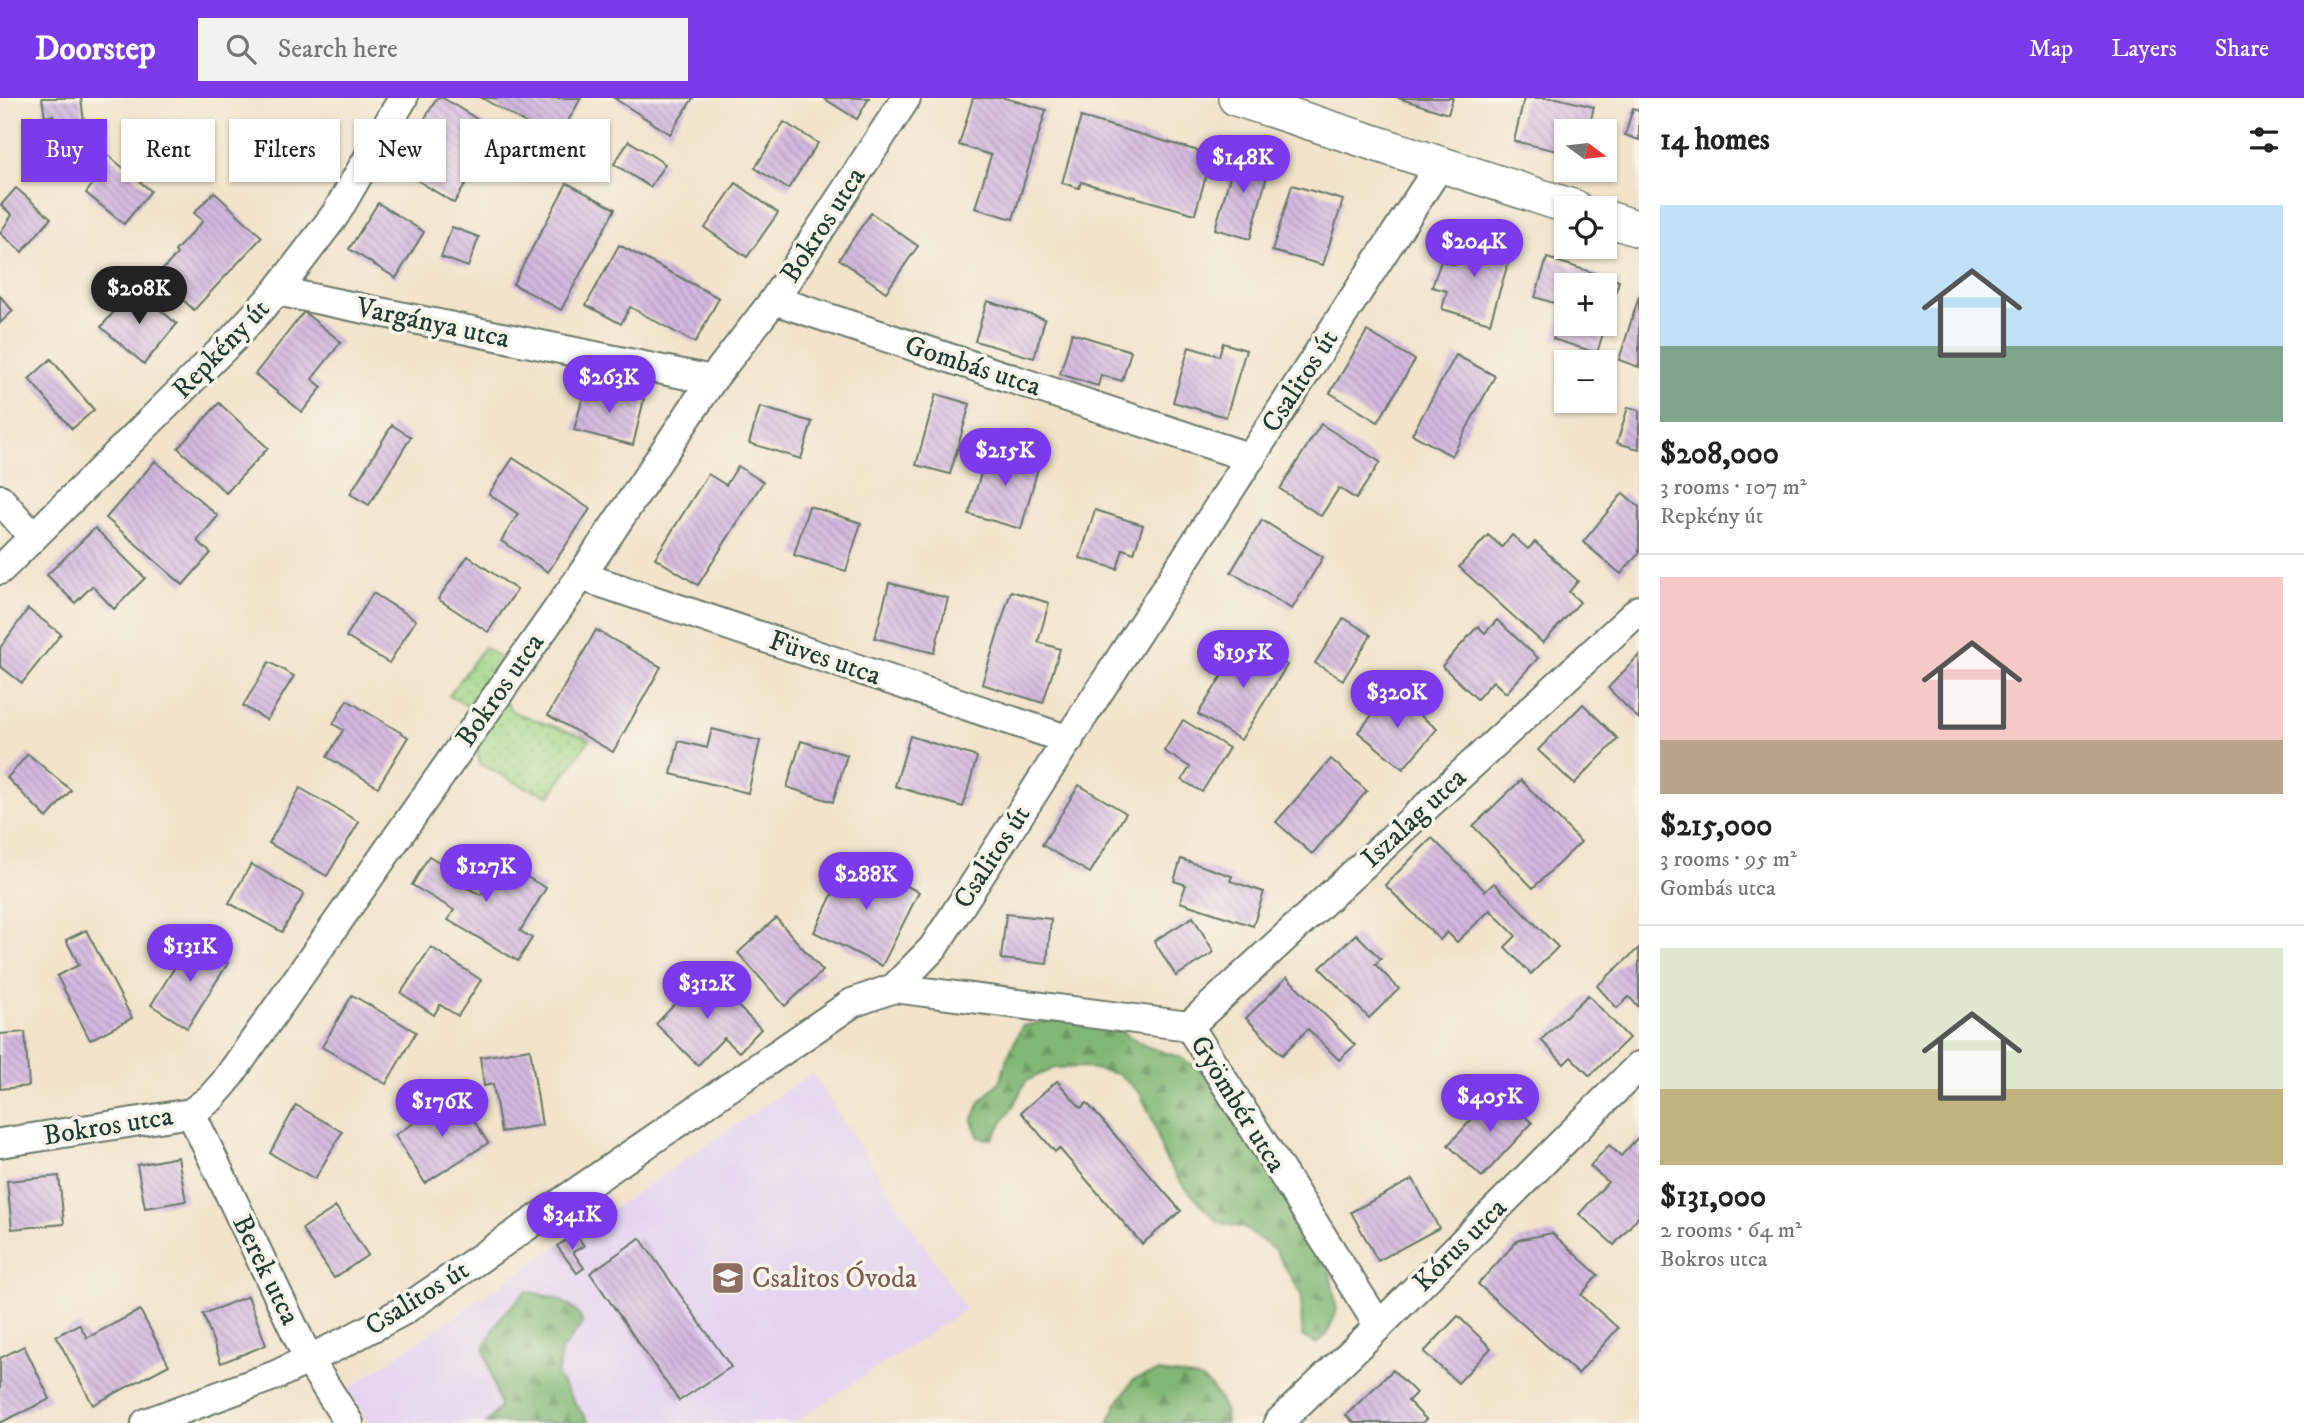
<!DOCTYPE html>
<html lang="en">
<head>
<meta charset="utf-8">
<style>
  :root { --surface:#fff; --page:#f2f2f2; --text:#222; --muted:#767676; --line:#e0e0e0; --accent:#7c3aed }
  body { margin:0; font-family:"IM FELL DW Pica",serif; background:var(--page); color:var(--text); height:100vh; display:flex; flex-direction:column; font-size:26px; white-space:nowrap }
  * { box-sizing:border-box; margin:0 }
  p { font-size:23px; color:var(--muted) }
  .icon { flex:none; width:38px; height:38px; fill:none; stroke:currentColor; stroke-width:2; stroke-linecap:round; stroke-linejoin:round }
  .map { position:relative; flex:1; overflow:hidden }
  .panel { display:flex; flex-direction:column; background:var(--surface); width:665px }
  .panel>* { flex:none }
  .guide { position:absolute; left:21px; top:21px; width:665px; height:63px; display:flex; gap:14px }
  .needle { width:46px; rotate:105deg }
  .controls { position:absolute; left:1554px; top:21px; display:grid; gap:14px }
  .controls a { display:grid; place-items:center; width:63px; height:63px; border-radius:0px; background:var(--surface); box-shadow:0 2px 5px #0004; font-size:35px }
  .price { position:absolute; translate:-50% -60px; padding:0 16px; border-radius:24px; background:var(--accent); color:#fff; font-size:23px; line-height:46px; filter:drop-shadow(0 2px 4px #0008) }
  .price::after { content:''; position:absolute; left:50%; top:42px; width:21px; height:16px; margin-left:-10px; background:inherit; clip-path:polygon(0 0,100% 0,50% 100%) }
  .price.on { background:#222; color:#fff }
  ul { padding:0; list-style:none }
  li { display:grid; align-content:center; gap:14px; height:371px; padding:0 21px }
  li+li { border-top:2px solid var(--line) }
  li span { display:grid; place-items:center; height:217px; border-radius:0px; color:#555 }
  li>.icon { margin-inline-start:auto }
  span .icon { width:126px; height:126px; fill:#fffc; stroke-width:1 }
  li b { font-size:30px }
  h2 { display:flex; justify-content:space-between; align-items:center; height:84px; padding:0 21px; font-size:30px }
  .pill { padding:0 24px; border-radius:0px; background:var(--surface); box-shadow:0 2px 5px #0004; font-size:24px; line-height:63px }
  .pill.on { background:var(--accent); color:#fff }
  header { display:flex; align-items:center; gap:42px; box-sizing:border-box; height:98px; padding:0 35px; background:var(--accent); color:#fff }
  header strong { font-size:33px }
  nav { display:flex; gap:38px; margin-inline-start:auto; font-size:24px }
  .search { width:490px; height:63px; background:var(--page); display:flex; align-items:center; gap:18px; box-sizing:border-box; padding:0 24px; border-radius:0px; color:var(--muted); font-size:26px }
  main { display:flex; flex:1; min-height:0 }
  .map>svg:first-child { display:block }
</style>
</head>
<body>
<header>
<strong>Doorstep</strong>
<div class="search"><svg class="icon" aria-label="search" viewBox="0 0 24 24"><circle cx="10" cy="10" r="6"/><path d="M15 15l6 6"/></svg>Search here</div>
<nav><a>Map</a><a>Layers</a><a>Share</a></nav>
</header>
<main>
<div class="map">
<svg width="1639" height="1325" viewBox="0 0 1639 1325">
  <defs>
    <pattern id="grass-dots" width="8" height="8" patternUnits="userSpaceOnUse" patternTransform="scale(1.75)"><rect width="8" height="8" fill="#a2d687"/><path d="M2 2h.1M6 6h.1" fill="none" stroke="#83af6f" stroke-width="1.8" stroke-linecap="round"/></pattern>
    <pattern id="forest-firs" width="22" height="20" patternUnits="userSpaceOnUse" patternTransform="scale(1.75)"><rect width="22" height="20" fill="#81b774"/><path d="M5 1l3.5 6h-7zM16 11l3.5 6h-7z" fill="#699660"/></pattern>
    <pattern id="building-back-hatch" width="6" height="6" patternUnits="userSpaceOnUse" patternTransform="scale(1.75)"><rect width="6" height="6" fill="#d3b7df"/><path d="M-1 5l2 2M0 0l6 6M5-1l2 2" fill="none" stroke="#ab96b6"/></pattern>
  </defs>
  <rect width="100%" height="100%" fill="#f7f3e8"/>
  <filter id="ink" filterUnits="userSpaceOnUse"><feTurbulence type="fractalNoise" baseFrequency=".0143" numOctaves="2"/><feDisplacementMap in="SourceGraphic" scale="14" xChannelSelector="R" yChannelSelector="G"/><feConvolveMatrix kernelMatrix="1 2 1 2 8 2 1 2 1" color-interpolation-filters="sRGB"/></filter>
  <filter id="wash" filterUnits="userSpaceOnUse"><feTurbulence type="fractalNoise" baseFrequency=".00686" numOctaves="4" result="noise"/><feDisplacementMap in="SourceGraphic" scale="28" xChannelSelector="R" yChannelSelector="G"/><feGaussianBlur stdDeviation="1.57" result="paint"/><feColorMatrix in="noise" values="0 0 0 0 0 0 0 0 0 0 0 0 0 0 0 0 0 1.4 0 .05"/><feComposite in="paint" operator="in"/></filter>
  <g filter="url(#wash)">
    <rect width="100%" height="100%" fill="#f2e3ca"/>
    <!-- built -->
    <polygon fill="#e4d3f1" points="812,975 966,1211 794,1325 369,1325 347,1292"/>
    <!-- grass -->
    <polygon fill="url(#grass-dots)" stroke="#608a5e" stroke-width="2" points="484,549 499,559 504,602 513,614 590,641 550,697 525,689 480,666 470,609 449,598"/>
    <!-- forest -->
    <g fill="url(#forest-firs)" stroke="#507a54" stroke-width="2">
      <polygon points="1064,920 1120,933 1148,949 1179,959 1214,980 1329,1169 1337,1212 1327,1237 1316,1246 1302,1238 1301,1196 1275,1152 1244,1130 1218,1124 1180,1084 1163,1057 1154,1025 1140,995 1118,976 1084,969 1054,970 1026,983 1012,1010 992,1041 979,1040 972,1023 980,1004 1001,982 1007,960 1022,928"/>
      <path d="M526,1193C549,1198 573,1201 583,1225L561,1253L557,1278L589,1325H486L500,1309L484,1250L500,1220Z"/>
      <path d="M1158,1274C1171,1276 1185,1277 1197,1280C1213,1285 1227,1309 1226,1325H1108L1116,1307L1134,1281Z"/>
    </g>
    <g id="blocks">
      <!-- building -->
      <g fill="url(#building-back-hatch)" fill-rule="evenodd">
        <polygon points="42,0 81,0 86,39 57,42 53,17 45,19"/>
        <polygon points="437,0 443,0 498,34 454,105 396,69"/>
        <polygon points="482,0 581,0 557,43"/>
        <polygon points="614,0 693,0 670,36"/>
        <polygon points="823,0 869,0 857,21"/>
        <polygon points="973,0 1005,0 1046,12 1013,121 975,110 991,57 959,47"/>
        <polygon points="1398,0 1453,0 1448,16"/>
        <polygon points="1524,0 1557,0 1594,9 1588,33 1566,33 1566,55 1514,43"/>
        <polygon points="1633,10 1639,12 1639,42 1625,37"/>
        <polygon points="1081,19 1212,57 1195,116 1081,84 1079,90 1062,85"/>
        <polygon points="784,24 818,45 788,91 755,70"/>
        <polygon points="629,43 665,66 650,89 614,66"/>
        <polygon points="98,49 151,93 124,126 86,95 104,72 89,60"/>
        <polygon points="1237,54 1271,63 1250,141 1215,131"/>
        <polygon points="567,85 615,111 561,212 513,186"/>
        <polygon points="736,85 778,115 747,159 705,130"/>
        <polygon points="1292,87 1343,102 1323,167 1272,153"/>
        <polygon points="16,90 51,120 22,154 0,135 12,117 1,107"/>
        <polygon points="214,94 262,139 194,212 157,178 177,156 175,153 203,123 194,115"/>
        <polygon points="378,105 424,134 396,180 349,151"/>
        <polygon points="871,115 918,148 886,194 839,161"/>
        <polygon points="452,129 479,139 468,169 441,159"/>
        <polygon points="1464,137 1512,152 1490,225 1442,211 1447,193 1432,189 1441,163 1455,167"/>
        <polygon points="619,147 719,200 695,245 630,209 621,226 586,207"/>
        <path d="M1547,160L1619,183L1597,255L1553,241L1563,208L1535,199ZM1566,187H1605V226H1566Z"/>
        <polygon points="134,190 177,226 144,266 101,229"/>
        <polygon points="0,198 13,213 0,225"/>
        <polygon points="1639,198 1639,269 1619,262"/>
        <polygon points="987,203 1045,221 1034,260 975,243"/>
        <polygon points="304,214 341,244 312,281 322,289 302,314 255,276"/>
        <polygon points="1367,233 1415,262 1378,324 1330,295"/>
        <polygon points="1072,235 1131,253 1122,283 1101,277 1098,288 1060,276"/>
        <polygon points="1223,245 1246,252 1226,319 1173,304 1189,249 1219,258"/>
        <polygon points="1456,257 1495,278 1452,358 1412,336"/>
        <polygon points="51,261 94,312 72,331 29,281"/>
        <polygon points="586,287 644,301 633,347 574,332"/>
        <polygon points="936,296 970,306 950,376 916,367"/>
        <polygon points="219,305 268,350 226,395 178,350"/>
        <polygon points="760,309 812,324 801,361 749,345"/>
        <polygon points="1628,309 1639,312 1639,351 1617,345"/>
        <polygon points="1321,326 1380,364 1356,401 1339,390 1321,418 1280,391"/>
        <polygon points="392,327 411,339 369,407 350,396"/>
        <polygon points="989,348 1040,363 1021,431 969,416"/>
        <polygon points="513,360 590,411 548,474 501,443 518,416 489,396"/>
        <polygon points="155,363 218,418 197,443 211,455 183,487 106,420"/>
        <polygon points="738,368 763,384 698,487 655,460 708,376 726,387"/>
        <polygon points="1623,395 1639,409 1639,455 1621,476 1583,444"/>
        <polygon points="809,408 861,425 846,473 794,457"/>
        <polygon points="1095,412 1143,427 1134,455 1123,451 1117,471 1080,460"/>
        <polygon points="1262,422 1323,459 1292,511 1231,474"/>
        <polygon points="95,430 145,480 114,511 92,488 75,505 47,477"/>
        <polygon points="1488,437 1502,449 1512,437 1528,451 1535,444 1578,483 1569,494 1580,504 1543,545 1459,469"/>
        <polygon points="468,458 517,492 488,534 438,501"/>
        <polygon points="889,485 948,500 934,555 875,540"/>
        <polygon points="1011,493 1049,505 1038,544 1060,551 1043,605 982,586"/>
        <polygon points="373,495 416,522 389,565 346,539"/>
        <polygon points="28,511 61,536 22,585 0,568 0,550"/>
        <polygon points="1344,520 1371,537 1343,582 1315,565"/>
        <polygon points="1497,522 1538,560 1506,595 1493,583 1477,601 1442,568 1478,528 1485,535"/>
        <polygon points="596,532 661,569 613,654 548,617"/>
        <polygon points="1245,541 1287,567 1241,642 1198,616"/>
        <polygon points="1639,557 1639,621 1608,590"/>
        <polygon points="269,564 294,578 267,622 243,608"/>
        <polygon points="1391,594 1437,631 1403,671 1358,634"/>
        <polygon points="347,602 408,639 378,689 327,659 343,632 333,626"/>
        <polygon points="1583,606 1618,641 1574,686 1538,652"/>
        <polygon points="1183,622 1229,650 1202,694 1182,682 1190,669 1164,653"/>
        <polygon points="712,631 760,643 748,695 671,676 679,643 707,650"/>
        <polygon points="910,638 977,659 963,709 895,688"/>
        <polygon points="801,643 847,657 833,704 787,689"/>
        <polygon points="28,656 71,692 47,720 7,680"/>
        <polygon points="1331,661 1367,693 1312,756 1276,724"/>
        <polygon points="1521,682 1581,744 1533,790 1473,728"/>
        <polygon points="1079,687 1126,715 1090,775 1042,747"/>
        <polygon points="300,690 359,724 327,778 269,745"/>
        <polygon points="1432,740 1485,793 1494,785 1558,849 1531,876 1505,849 1516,838 1490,812 1457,844 1447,834 1440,842 1385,787"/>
        <polygon points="429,758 468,781 464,788 481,797 501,764 546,790 520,833 532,840 518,863 448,822 454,812 412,787"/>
        <polygon points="850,760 919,794 882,868 814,834"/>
        <polygon points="1181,761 1232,778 1230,783 1264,794 1253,828 1180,804 1186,787 1174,783"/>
        <polygon points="251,766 304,796 282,834 229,805"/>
        <polygon points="1006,816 1051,821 1047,866 1001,861"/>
        <polygon points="1193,819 1214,854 1176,878 1154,843"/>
        <polygon points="776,820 823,873 785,908 738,855"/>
        <polygon points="86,832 132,920 90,942 57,878 79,867 66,842"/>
        <polygon points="1356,836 1381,861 1375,866 1399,891 1369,920 1320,870"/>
        <polygon points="192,842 228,865 187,930 151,907"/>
        <polygon points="431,849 481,882 458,918 440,907 434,917 401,895"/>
        <polygon points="1639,850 1639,909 1629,899 1617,910 1597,888"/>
        <polygon points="704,875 761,931 739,954 724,940 698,967 656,926"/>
        <polygon points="1287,879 1355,947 1339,962 1308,931 1282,957 1246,920"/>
        <polygon points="352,897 416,934 386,986 322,949"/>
        <polygon points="1588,897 1629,940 1590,978 1571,959 1564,966 1541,942"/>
        <polygon points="25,934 29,988 0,991 0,936"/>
        <polygon points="530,951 542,1027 501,1034 493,986 484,988 480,959"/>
        <polygon points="1057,983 1081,1010 1087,1005 1181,1113 1142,1146 1059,1050 1055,1054 1021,1014"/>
        <polygon points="1498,993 1532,1025 1482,1079 1448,1047"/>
        <polygon points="458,997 488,1045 425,1085 395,1037"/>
        <polygon points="296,1007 342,1034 315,1081 270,1055"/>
        <polygon points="1639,1038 1639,1118 1614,1147 1579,1116 1608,1084 1590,1068 1609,1047 1621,1058"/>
        <polygon points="178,1059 186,1103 145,1110 137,1067"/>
        <polygon points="59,1078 64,1126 12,1131 7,1083"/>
        <polygon points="1413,1081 1439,1130 1378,1163 1351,1114"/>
        <polygon points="336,1109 368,1157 334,1180 302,1131"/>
        <polygon points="1552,1135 1598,1177 1581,1197 1618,1230 1578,1276 1478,1186 1518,1142"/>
        <polygon points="576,1136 584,1148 573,1154 584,1170 577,1175 557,1148"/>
        <polygon points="640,1140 731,1269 679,1303 590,1175"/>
        <polygon points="248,1198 266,1247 221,1265 203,1216"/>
        <polygon points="140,1212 169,1267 93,1307 56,1238 79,1226 87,1240"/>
        <polygon points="1458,1218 1491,1250 1458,1285 1424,1254"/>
        <polygon points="24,1248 50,1301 0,1325 0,1260"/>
        <polygon points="1393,1272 1416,1295 1408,1303 1426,1321 1422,1325 1354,1325 1346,1317"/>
      </g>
    </g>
  </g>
  <g filter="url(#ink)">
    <use href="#blocks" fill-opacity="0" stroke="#697768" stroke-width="2"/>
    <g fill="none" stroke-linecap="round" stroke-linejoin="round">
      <defs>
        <g id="minor">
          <polyline points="277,193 712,282"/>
          <polyline points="774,202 1251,360"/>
          <polyline points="0,401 33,439"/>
          <polyline points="0,472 233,241 277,193 335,117 403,0"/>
          <polyline points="581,478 1069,642"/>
          <polyline points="894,890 1189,928"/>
          <polyline points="1189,928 1639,512"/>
          <polyline points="1189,928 1379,1228"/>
          <polyline points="191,1015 309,1262 349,1325"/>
          <polyline points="0,1045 191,1015 211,1000 225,984 581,478 712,282 774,202 906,0"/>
          <polyline points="146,1325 276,1277 347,1243 403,1213 852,905 894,890 933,850 1440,67"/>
          <polyline points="1278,1325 1379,1228 1639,968"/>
        </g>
        <g id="tertiary">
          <polyline points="1236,0 1575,110"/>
          <polyline points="1605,120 1639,131"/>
        </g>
      </defs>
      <!-- minor casing -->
      <use href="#minor" stroke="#697768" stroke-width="32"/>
      <!-- tertiary casing -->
      <use href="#tertiary" stroke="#697768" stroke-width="38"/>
      <!-- minor -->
      <use href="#minor" stroke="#fff" stroke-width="28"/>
      <!-- tertiary -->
      <use href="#tertiary" stroke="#fff" stroke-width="35"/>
    </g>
  </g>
  <!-- icons -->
  <defs>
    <symbol id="school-square" viewBox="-11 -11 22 22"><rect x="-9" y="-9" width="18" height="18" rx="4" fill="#8d6e63" stroke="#f7f3e8"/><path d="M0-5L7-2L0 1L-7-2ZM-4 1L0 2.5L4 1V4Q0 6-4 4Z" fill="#fff"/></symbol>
  </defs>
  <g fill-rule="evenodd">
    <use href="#school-square" x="709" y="1161" width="38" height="38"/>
  </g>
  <g text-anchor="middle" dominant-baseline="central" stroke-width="7" stroke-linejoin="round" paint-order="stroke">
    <!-- street labels -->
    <g font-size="28" fill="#1f3d34" stroke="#f7f3e8">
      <text transform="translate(823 127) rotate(-57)">Bokros utca</text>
      <text transform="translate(433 225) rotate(12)">Vargánya utca</text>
      <text transform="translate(221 251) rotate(-46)">Repkény út</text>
      <text transform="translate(973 268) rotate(18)">Gombás utca</text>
      <text transform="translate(1300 283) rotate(-57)">Csalitos út</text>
      <text transform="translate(825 560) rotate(19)">Füves utca</text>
      <text transform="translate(500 592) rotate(-55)">Bokros utca</text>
      <text transform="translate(1414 720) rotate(-43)">Iszalag utca</text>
      <text transform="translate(992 759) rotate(-57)">Csalitos út</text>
      <text transform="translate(1238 1006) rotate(58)">Gyömbér utca</text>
      <text transform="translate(108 1028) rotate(-9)">Bokros utca</text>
      <text transform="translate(1460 1147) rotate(-45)">Kórus utca</text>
      <text transform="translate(266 1172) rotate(64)">Berek utca</text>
      <text transform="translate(417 1200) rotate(-32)">Csalitos út</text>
    </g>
    <!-- education labels -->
    <g font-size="28" fill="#785e54" stroke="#f7f3e8" text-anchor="start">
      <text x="752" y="1180">Csalitos Óvoda</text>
    </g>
  </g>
</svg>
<div class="controls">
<a><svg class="needle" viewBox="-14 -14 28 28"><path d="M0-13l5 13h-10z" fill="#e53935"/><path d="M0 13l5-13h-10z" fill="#767676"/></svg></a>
<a><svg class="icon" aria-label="locate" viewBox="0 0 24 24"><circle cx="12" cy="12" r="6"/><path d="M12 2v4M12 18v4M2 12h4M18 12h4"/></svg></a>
<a>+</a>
<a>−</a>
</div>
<b class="price" style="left:1243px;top:97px">$148K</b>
<b class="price" style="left:1474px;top:181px">$204K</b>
<b class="price on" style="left:139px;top:228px">$208K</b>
<b class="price" style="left:609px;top:317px">$263K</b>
<b class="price" style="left:1005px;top:390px">$215K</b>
<b class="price" style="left:1243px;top:592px">$195K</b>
<b class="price" style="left:1397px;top:632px">$320K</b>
<b class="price" style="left:486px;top:806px">$127K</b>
<b class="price" style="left:866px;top:814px">$288K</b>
<b class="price" style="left:190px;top:886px">$131K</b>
<b class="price" style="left:707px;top:923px">$312K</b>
<b class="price" style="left:1490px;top:1036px">$405K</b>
<b class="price" style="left:442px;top:1041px">$176K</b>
<b class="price" style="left:572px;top:1154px">$341K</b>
<div class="guide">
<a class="pill on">Buy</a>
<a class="pill">Rent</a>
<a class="pill">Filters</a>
<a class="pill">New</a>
<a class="pill">Apartment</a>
</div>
</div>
<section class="panel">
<h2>14 homes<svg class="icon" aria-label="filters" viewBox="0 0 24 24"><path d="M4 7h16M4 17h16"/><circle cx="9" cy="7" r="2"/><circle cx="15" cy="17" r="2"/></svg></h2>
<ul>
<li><span style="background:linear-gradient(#bfe0f5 65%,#7fa58c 0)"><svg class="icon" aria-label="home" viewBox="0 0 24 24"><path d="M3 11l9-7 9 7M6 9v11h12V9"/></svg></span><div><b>$208,000</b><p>3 rooms · 107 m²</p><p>Repkény út</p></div></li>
<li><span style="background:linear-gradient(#f6c9c9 75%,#b9a48a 0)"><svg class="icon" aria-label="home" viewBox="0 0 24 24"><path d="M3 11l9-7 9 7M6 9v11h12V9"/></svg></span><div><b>$215,000</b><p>3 rooms · 95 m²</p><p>Gombás utca</p></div></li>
<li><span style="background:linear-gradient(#dfe7d0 65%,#c2b280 0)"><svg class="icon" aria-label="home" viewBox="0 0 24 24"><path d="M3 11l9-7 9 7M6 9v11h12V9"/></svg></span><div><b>$131,000</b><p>2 rooms · 64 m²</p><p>Bokros utca</p></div></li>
</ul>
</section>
</main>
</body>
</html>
